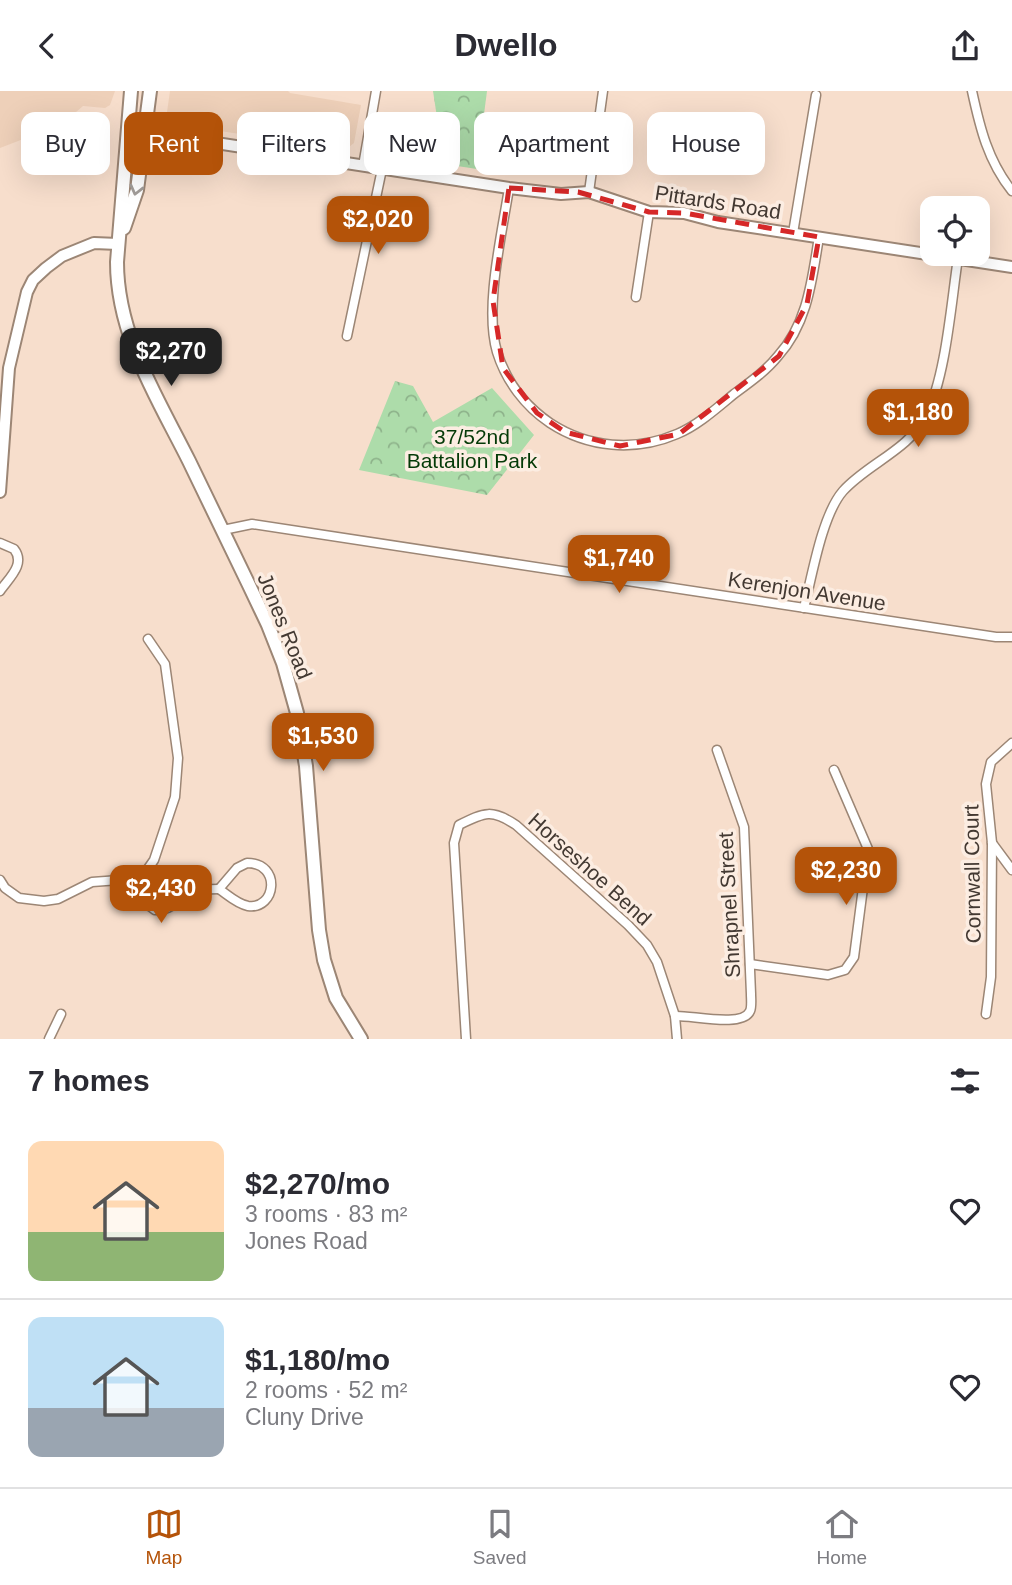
<!DOCTYPE html>
<html lang="en">
<head>
<meta charset="utf-8">
<style>
  :root { --surface:#fff; --page:#f2f2f3; --text:#2b2b33; --muted:#7c7c81; --line:#e1e1e2; --accent:#b45309 }
  body { margin:0; font-family:Arial,sans-serif; background:var(--page); color:var(--text); height:100vh; display:flex; flex-direction:column; font-size:26px; white-space:nowrap }
  * { box-sizing:border-box; margin:0 }
  p { font-size:23px; color:var(--muted) }
  .icon { flex:none; width:38px; height:38px; fill:none; stroke:currentColor; stroke-width:2; stroke-linecap:round; stroke-linejoin:round }
  .map { position:relative; height:948px; overflow:hidden }
  .details { display:flex; flex-direction:column; background:var(--surface); flex:1 }
  .details>* { flex:none }
  .hud { position:absolute; left:21px; top:21px; width:971px; height:63px; display:flex; gap:14px }
  .buttons { position:absolute; left:920px; top:105px; display:grid; gap:14px }
  .buttons a { display:grid; place-items:center; width:70px; height:70px; border-radius:14px; background:var(--surface); box-shadow:0 7px 28px #0002; font-size:35px }
  .price { position:absolute; translate:-50% -60px; padding:0 16px; border-radius:14px; background:var(--accent); color:#fff; font-size:23px; line-height:46px; filter:drop-shadow(0 2px 4px #0008) }
  .price::after { content:''; position:absolute; left:50%; top:42px; width:21px; height:16px; margin-left:-10px; background:inherit; clip-path:polygon(0 0,100% 0,50% 100%) }
  .price.on { background:#222; color:#fff }
  ul { padding:0; list-style:none }
  li { display:flex; align-items:center; gap:21px; height:175px; padding:0 28px }
  li+li { border-top:2px solid var(--line) }
  li span { display:grid; place-items:center; flex:none; width:196px; height:140px; border-radius:14px; color:#555 }
  li>.icon { margin-inline-start:auto }
  span .icon { width:84px; height:84px; fill:#fffc; stroke-width:1 }
  li b { font-size:30px }
  h2 { display:flex; justify-content:space-between; align-items:center; height:84px; padding:0 28px; font-size:30px }
  .pill { padding:0 24px; border-radius:14px; background:var(--surface); box-shadow:0 7px 28px #0002; font-size:24px; line-height:63px }
  .pill.on { background:var(--accent); color:#fff }
  header { display:flex; justify-content:space-between; align-items:center; height:91px; padding:0 28px; background:var(--surface); font-size:32px; font-weight:700 }
  .tabs { display:flex; justify-content:space-around; align-items:center; height:98px; border-top:2px solid var(--line); background:var(--surface); font-size:19px; color:var(--muted) }
  .tabs a { display:grid; justify-items:center; gap:4px }
  .tabs .on { color:var(--accent) }
  .map>svg:first-child { display:block }
</style>
</head>
<body>
<header><svg class="icon" aria-label="back" viewBox="0 0 24 24"><path d="M15 5l-7 7 7 7"/></svg>Dwello<svg class="icon" aria-label="share" viewBox="0 0 24 24"><path d="M12 15V3M7 8l5-5 5 5M5 13v7h14v-7"/></svg></header>
<div class="map">
<svg width="1012" height="948" viewBox="0 0 1012 948">
  <defs>
    <pattern id="park-crowns" width="20" height="18" patternUnits="userSpaceOnUse" patternTransform="scale(1.75)"><rect width="20" height="18" fill="#addcaa"/><path d="M2 6a3 3 0 1 1 6 0M12 15a3 3 0 1 1 6 0" fill="none" stroke="#8eb38b"/></pattern>
  </defs>
  <rect width="100%" height="100%" fill="#f7decc"/>
  <!-- built -->
  <g fill="#eed0b9">
    <polygon points="0,0 115,0 110,14 105,17 83,15 62,33 0,57"/>
    <polygon points="170,0 288,0 290,2 361,14 354,52 345,59 175,33 167,21"/>
  </g>
  <!-- park -->
  <g fill="url(#park-crowns)">
    <polygon points="433,0 487,0 477,78 444,73"/>
    <polygon points="395,290 413,295 433,331 492,297 534,344 487,404 359,379"/>
  </g>
  <g fill="none" stroke-linecap="round" stroke-linejoin="round">
    <defs>
      <g id="minor">
        <path d="M972,0C980,37 988,70 1012,100"/>
        <polyline points="363,75 376,0"/>
        <path d="M509,97C502,143 484,217 497,261C506,290 525,315 550,332C588,357 635,361 677,343C697,335 717,317 734,303C749,292 766,280 778,265C808,232 812,188 819,146"/>
        <polyline points="589,101 603,0"/>
        <polyline points="793,142 816,4"/>
        <polyline points="636,206 649,121"/>
        <polyline points="347,245 382,78"/>
        <polyline points="223,439 252,433 996,546 1012,546"/>
        <path d="M0,452L14,458C26,473 9,487 0,500"/>
        <path d="M804,517C812,485 822,424 843,400C867,373 909,359 926,325C946,285 951,213 958,167"/>
        <polyline points="992,752 1012,779"/>
        <path d="M247,772C282,772 276,819 248,815C237,813 228,804 219,798L237,777Z"/>
        <path d="M133,788L143,810L155,819C172,820 177,808 191,802C200,798 209,798 219,798"/>
        <polyline points="0,789 5,797 19,807 44,810 58,808 92,791 133,788 147,779 154,769 175,706 178,667 165,573 148,548"/>
        <polyline points="750,873 828,884 845,879 854,866 868,758 834,679"/>
        <polyline points="986,923 991,886 992,752 986,693 991,671 1012,652"/>
        <path d="M675,925C691,924 743,937 750,920C752,916 751,908 751,903L744,736L717,659"/>
        <polyline points="49,948 61,923"/>
        <path d="M466,948L454,752L459,734C485,721 492,718 516,734L628,834L647,854L657,871L675,925L677,948"/>
      </g>
      <g id="tertiary">
        <polyline points="128,42 164,44 509,97 561,103 589,101 649,121 684,122 718,131 1012,176"/>
        <polyline points="0,401 9,277 27,201 33,189 46,177 62,165 94,152 118,153"/>
      </g>
      <g id="secondary">
        <path d="M131,0L117,171C117,244 157,306 189,370C215,424 242,479 268,534L283,572L297,622L306,675L319,839L324,869L336,907L361,948"/>
        <polyline points="124,137 137,99 150,0"/>
      </g>
    </defs>
    <!-- minor casing -->
    <use href="#minor" stroke="#9c8675" stroke-width="11"/>
    <!-- tertiary casing -->
    <use href="#tertiary" stroke="#9c8675" stroke-width="14"/>
    <!-- secondary casing -->
    <use href="#secondary" stroke="#9c8675" stroke-width="16"/>
    <!-- minor -->
    <use href="#minor" stroke="#fff" stroke-width="8"/>
    <!-- tertiary -->
    <use href="#tertiary" stroke="#fff" stroke-width="10"/>
    <!-- secondary -->
    <use href="#secondary" stroke="#fff" stroke-width="12"/>
  </g>
  <!-- one-way arrows -->
  <defs><path id="oneway-chevron" d="M-2-3.5L2.5 0L-2 3.5" fill="none" stroke-width="1.6" stroke-linecap="round" stroke-linejoin="round" transform="scale(1.75)"/></defs>
  <use stroke="#a19c98" href="#oneway-chevron" transform="translate(136 99) rotate(104)"/>
  <!-- marked area -->
  <path fill="none" stroke="#d62828" stroke-width="5" stroke-dasharray="14 9" stroke-linejoin="round" d="M509,97L578,101L649,121L684,122L819,146L807,213L779,265L679,343L620,355L565,341L537,322L503,277L493,210Z"/>
  <g text-anchor="middle" dominant-baseline="central" stroke-width="7" stroke-linejoin="round" paint-order="stroke">
    <!-- street labels -->
    <g font-size="21" fill="#433932" stroke="#fcede2">
      <text transform="translate(718 111) rotate(9)">Pittards Road</text>
      <text transform="translate(807 500) rotate(9)">Kerenjon Avenue</text>
      <text transform="translate(285 535) rotate(68)">Jones Road</text>
      <text transform="translate(590 778) rotate(42)">Horseshoe Bend</text>
      <text transform="translate(972 783) rotate(-91)">Cornwall Court</text>
      <text transform="translate(729 814) rotate(-93)">Shrapnel Street</text>
    </g>
    <!-- park labels -->
    <g font-size="21" fill="#043a07" stroke="#fcede2">
      <text x="472" y="345">37/52nd<tspan x="472" dy="24">Battalion Park</tspan></text>
    </g>
  </g>
</svg>
<div class="buttons">
<a><svg class="icon" aria-label="locate" viewBox="0 0 24 24"><circle cx="12" cy="12" r="6"/><path d="M12 2v4M12 18v4M2 12h4M18 12h4"/></svg></a>
</div>
<b class="price" style="left:378px;top:165px">$2,020</b>
<b class="price on" style="left:171px;top:297px">$2,270</b>
<b class="price" style="left:918px;top:358px">$1,180</b>
<b class="price" style="left:619px;top:504px">$1,740</b>
<b class="price" style="left:323px;top:682px">$1,530</b>
<b class="price" style="left:846px;top:816px">$2,230</b>
<b class="price" style="left:161px;top:834px">$2,430</b>
<div class="hud">
<a class="pill">Buy</a>
<a class="pill on">Rent</a>
<a class="pill">Filters</a>
<a class="pill">New</a>
<a class="pill">Apartment</a>
<a class="pill">House</a>
</div>
</div>
<section class="details">
<h2>7 homes<svg class="icon" aria-label="filters" viewBox="0 0 24 24"><path d="M4 7h16M4 17h16"/><circle cx="9" cy="7" r="2"/><circle cx="15" cy="17" r="2"/></svg></h2>
<ul>
<li><span style="background:linear-gradient(#ffd9b3 65%,#8fb573 0)"><svg class="icon" aria-label="home" viewBox="0 0 24 24"><path d="M3 11l9-7 9 7M6 9v11h12V9"/></svg></span><div><b>$2,270/mo</b><p>3 rooms · 83 m²</p><p>Jones Road</p></div><svg class="icon" aria-label="heart" viewBox="0 0 24 24"><path d="M12 20l-8-8c-3-5 5-10 8-4 3-6 11-1 8 4z"/></svg></li>
<li><span style="background:linear-gradient(#bfe0f5 65%,#9aa5b1 0)"><svg class="icon" aria-label="home" viewBox="0 0 24 24"><path d="M3 11l9-7 9 7M6 9v11h12V9"/></svg></span><div><b>$1,180/mo</b><p>2 rooms · 52 m²</p><p>Cluny Drive</p></div><svg class="icon" aria-label="heart" viewBox="0 0 24 24"><path d="M12 20l-8-8c-3-5 5-10 8-4 3-6 11-1 8 4z"/></svg></li>
</ul>
</section>
<nav class="tabs">
<a class="on"><svg class="icon" aria-label="map" viewBox="0 0 24 24"><path d="M3 6l6-2 6 2 6-2v14l-6 2-6-2-6 2zM9 4v14M15 6v14"/></svg>Map</a>
<a><svg class="icon" aria-label="saved" viewBox="0 0 24 24"><path d="M7 4h10v16l-5-4-5 4z"/></svg>Saved</a>
<a><svg class="icon" aria-label="home" viewBox="0 0 24 24"><path d="M3 11l9-7 9 7M6 9v11h12V9"/></svg>Home</a>
</nav>
</body>
</html>
